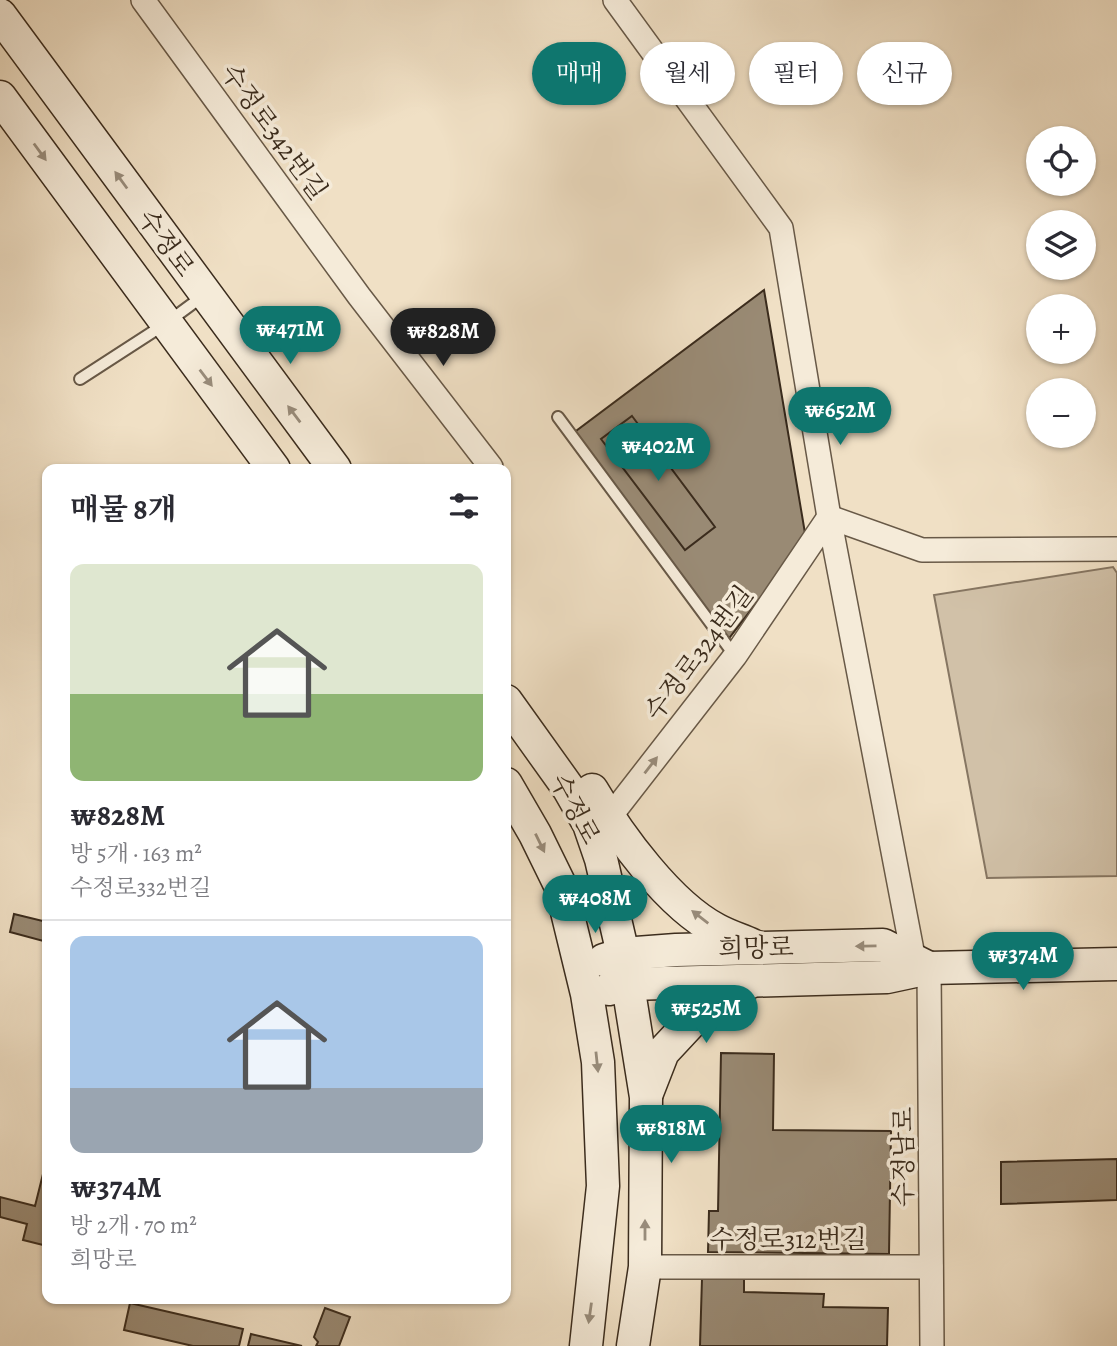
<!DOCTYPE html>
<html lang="ko">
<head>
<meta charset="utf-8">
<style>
  :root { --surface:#fff; --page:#f2f2f3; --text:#2b2b33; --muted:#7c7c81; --line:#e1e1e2; --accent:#0f766e }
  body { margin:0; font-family:Alegreya,"Noto Serif KR",serif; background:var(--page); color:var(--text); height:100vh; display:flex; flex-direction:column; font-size:26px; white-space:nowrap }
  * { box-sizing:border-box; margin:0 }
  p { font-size:23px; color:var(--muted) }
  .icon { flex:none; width:38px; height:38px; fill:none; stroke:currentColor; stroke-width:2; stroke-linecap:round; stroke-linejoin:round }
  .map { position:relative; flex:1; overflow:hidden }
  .side { position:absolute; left:42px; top:464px; width:469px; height:840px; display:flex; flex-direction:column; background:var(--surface); border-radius:14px; box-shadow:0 2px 5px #0004 }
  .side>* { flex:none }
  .top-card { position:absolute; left:532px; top:42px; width:480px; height:63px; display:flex; gap:14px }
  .buttons { position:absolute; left:1026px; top:126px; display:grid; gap:14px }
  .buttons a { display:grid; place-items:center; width:70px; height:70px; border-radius:50%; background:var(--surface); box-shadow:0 2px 5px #0004; font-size:35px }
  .price { position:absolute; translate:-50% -60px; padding:0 16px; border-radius:24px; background:var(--accent); color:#fff; font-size:23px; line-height:46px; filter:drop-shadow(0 2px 4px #0008) }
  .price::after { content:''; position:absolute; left:50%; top:42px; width:21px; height:16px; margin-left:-10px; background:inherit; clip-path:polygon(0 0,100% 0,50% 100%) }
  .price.active { background:#222; color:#fff }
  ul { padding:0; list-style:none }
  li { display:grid; align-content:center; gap:14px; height:371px; padding:0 28px }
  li+li { border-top:2px solid var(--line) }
  li span { display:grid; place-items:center; height:217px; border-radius:14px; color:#555 }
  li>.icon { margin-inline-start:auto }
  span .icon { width:126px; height:126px; fill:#fffc; stroke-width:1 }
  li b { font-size:30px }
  h2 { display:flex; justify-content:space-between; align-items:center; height:84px; padding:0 28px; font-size:30px }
  .pill { padding:0 24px; border-radius:32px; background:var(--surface); box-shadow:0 2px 5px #0004; font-size:24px; line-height:63px }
  .pill.active { background:var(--accent); color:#fff }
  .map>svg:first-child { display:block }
</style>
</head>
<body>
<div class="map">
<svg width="1117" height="1346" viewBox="0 0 1117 1346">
  <rect width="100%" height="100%" fill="#f0e0c5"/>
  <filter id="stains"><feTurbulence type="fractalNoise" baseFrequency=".00286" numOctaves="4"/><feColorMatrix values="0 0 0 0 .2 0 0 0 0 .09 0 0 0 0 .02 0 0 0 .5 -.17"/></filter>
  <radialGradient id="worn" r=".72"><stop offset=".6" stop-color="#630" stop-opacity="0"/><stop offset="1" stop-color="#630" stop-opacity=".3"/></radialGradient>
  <!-- green -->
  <polygon fill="#d1c1a8" stroke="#867662" stroke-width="2" points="1113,567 1117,573 1117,876 987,878 934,595"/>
  <!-- building -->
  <g fill="#998a74" stroke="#3b2c1d" stroke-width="2">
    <polygon points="764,290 806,539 723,646 568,437"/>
    <polygon points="632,416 715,527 685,550 601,439"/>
    <polygon points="14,914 47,922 47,942 10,932"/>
    <polygon points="721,1053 774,1054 773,1130 891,1131 889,1254 708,1252 709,1211 718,1211"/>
    <polygon points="47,1158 47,1246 23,1240 27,1224 0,1217 0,1197 35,1206"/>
    <polygon points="1117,1159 1117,1200 1001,1204 1001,1162"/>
    <polygon points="702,1278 744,1278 744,1292 824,1294 823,1307 888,1308 887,1346 700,1346"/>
    <polygon points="130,1303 243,1329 239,1346 193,1346 124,1330"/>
    <polygon points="325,1308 350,1317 339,1346 316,1346 318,1342 314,1337"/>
    <polygon points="251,1334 302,1346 248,1346"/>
  </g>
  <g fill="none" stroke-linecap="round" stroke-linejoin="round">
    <defs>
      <g id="service">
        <polyline points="80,379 165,324 203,296"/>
        <polyline points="558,417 735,656"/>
      </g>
      <g id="minor">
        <polyline points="143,0 359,296 491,467"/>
        <polyline points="615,0 781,228 829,517 914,961"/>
        <polyline points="609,818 735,656 829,517 922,550 1117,549"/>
        <polyline points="929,968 932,1346"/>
        <polyline points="645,1267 931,1267"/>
      </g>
      <g id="secondary">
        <polyline points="0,15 335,469"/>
        <polyline points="0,97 274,469"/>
        <polyline points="506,701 569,789 589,824 601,859 623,954 646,1097 645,1267 633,1346"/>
        <polyline points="506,784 535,834 561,887 587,994 598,1062 603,1186 586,1346"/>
        <path d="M592,790C619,836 669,905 717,930C728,936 741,940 752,945"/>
        <polyline points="604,960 623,954 676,950 883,945 929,968"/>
        <polyline points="609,989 629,984 887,977 929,968 1117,964"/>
        <polyline points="647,1093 663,1052 704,1008 748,983"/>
      </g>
    </defs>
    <!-- service casing -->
    <use href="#service" stroke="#685947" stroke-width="14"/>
    <!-- minor casing -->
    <use href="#minor" stroke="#685947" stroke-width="26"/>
    <!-- secondary casing -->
    <use href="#secondary" stroke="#3b2c1d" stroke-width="35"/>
    <!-- service -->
    <use href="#service" stroke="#f5ebd9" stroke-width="10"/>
    <!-- minor -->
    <use href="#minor" stroke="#f5ebd9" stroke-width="23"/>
    <!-- secondary -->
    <use href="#secondary" stroke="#f5ebd9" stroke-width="32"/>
  </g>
  <!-- one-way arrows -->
  <defs><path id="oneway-solid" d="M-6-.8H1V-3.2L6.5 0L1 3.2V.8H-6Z" transform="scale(1.75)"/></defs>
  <g fill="#988c7b">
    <use href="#oneway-solid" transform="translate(40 152) rotate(54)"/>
    <use href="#oneway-solid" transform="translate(121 180) rotate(-126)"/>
    <use href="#oneway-solid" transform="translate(206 378) rotate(53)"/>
    <use href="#oneway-solid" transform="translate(294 414) rotate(-127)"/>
    <use href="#oneway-solid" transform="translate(651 765) rotate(-52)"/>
    <use href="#oneway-solid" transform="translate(540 843) rotate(64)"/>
    <use href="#oneway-solid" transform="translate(700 917) rotate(-142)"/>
    <use href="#oneway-solid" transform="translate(866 946) rotate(179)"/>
    <use href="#oneway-solid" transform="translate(597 1062) rotate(84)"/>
    <use href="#oneway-solid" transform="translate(645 1230) rotate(-90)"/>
    <use href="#oneway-solid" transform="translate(590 1313) rotate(98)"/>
  </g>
  <g text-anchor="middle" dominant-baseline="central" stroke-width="7" stroke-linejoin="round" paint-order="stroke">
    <!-- street labels -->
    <g font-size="26" fill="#3b2c1d" stroke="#f5ebd9">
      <text transform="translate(274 132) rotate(54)">수정로342번길</text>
      <text transform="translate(166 243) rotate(54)">수정로</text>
      <text transform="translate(699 653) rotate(-53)">수정로324번길</text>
      <text transform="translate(575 809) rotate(62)">수정로</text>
      <text transform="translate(756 948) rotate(-1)">희망로</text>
      <text transform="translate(903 1157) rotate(-90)">수정남로</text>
      <text x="788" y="1239">수정로312번길</text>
    </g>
  </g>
  <rect width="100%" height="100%" filter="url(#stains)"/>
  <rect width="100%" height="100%" fill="url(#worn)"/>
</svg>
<div class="buttons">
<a><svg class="icon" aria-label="locate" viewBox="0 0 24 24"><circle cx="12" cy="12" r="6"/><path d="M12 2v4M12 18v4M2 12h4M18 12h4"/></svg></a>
<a><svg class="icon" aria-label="layers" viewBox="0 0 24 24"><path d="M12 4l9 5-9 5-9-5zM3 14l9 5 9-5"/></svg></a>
<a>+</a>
<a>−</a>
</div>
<b class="price" style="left:290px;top:366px">₩471M</b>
<b class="price active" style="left:443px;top:368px">₩828M</b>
<b class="price" style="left:840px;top:447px">₩652M</b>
<b class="price" style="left:658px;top:483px">₩402M</b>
<b class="price" style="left:595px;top:935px">₩408M</b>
<b class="price" style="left:1023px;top:992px">₩374M</b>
<b class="price" style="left:706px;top:1045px">₩525M</b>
<b class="price" style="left:671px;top:1165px">₩818M</b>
<div class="top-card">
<a class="pill active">매매</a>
<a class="pill">월세</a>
<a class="pill">필터</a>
<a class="pill">신규</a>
</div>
<section class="side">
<h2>매물 8개<svg class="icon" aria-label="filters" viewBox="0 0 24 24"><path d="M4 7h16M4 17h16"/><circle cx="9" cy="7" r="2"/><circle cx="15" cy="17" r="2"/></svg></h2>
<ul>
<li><span style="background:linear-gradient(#dfe7d0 60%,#8fb573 0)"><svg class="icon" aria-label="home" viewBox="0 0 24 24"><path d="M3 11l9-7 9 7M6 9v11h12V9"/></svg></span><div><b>₩828M</b><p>방 5개 · 163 m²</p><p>수정로332번길</p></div></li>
<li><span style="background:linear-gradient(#a9c7e8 70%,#9aa5b1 0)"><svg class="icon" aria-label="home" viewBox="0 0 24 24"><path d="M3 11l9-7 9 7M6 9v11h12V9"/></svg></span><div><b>₩374M</b><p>방 2개 · 70 m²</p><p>희망로</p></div></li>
</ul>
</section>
</div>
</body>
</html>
